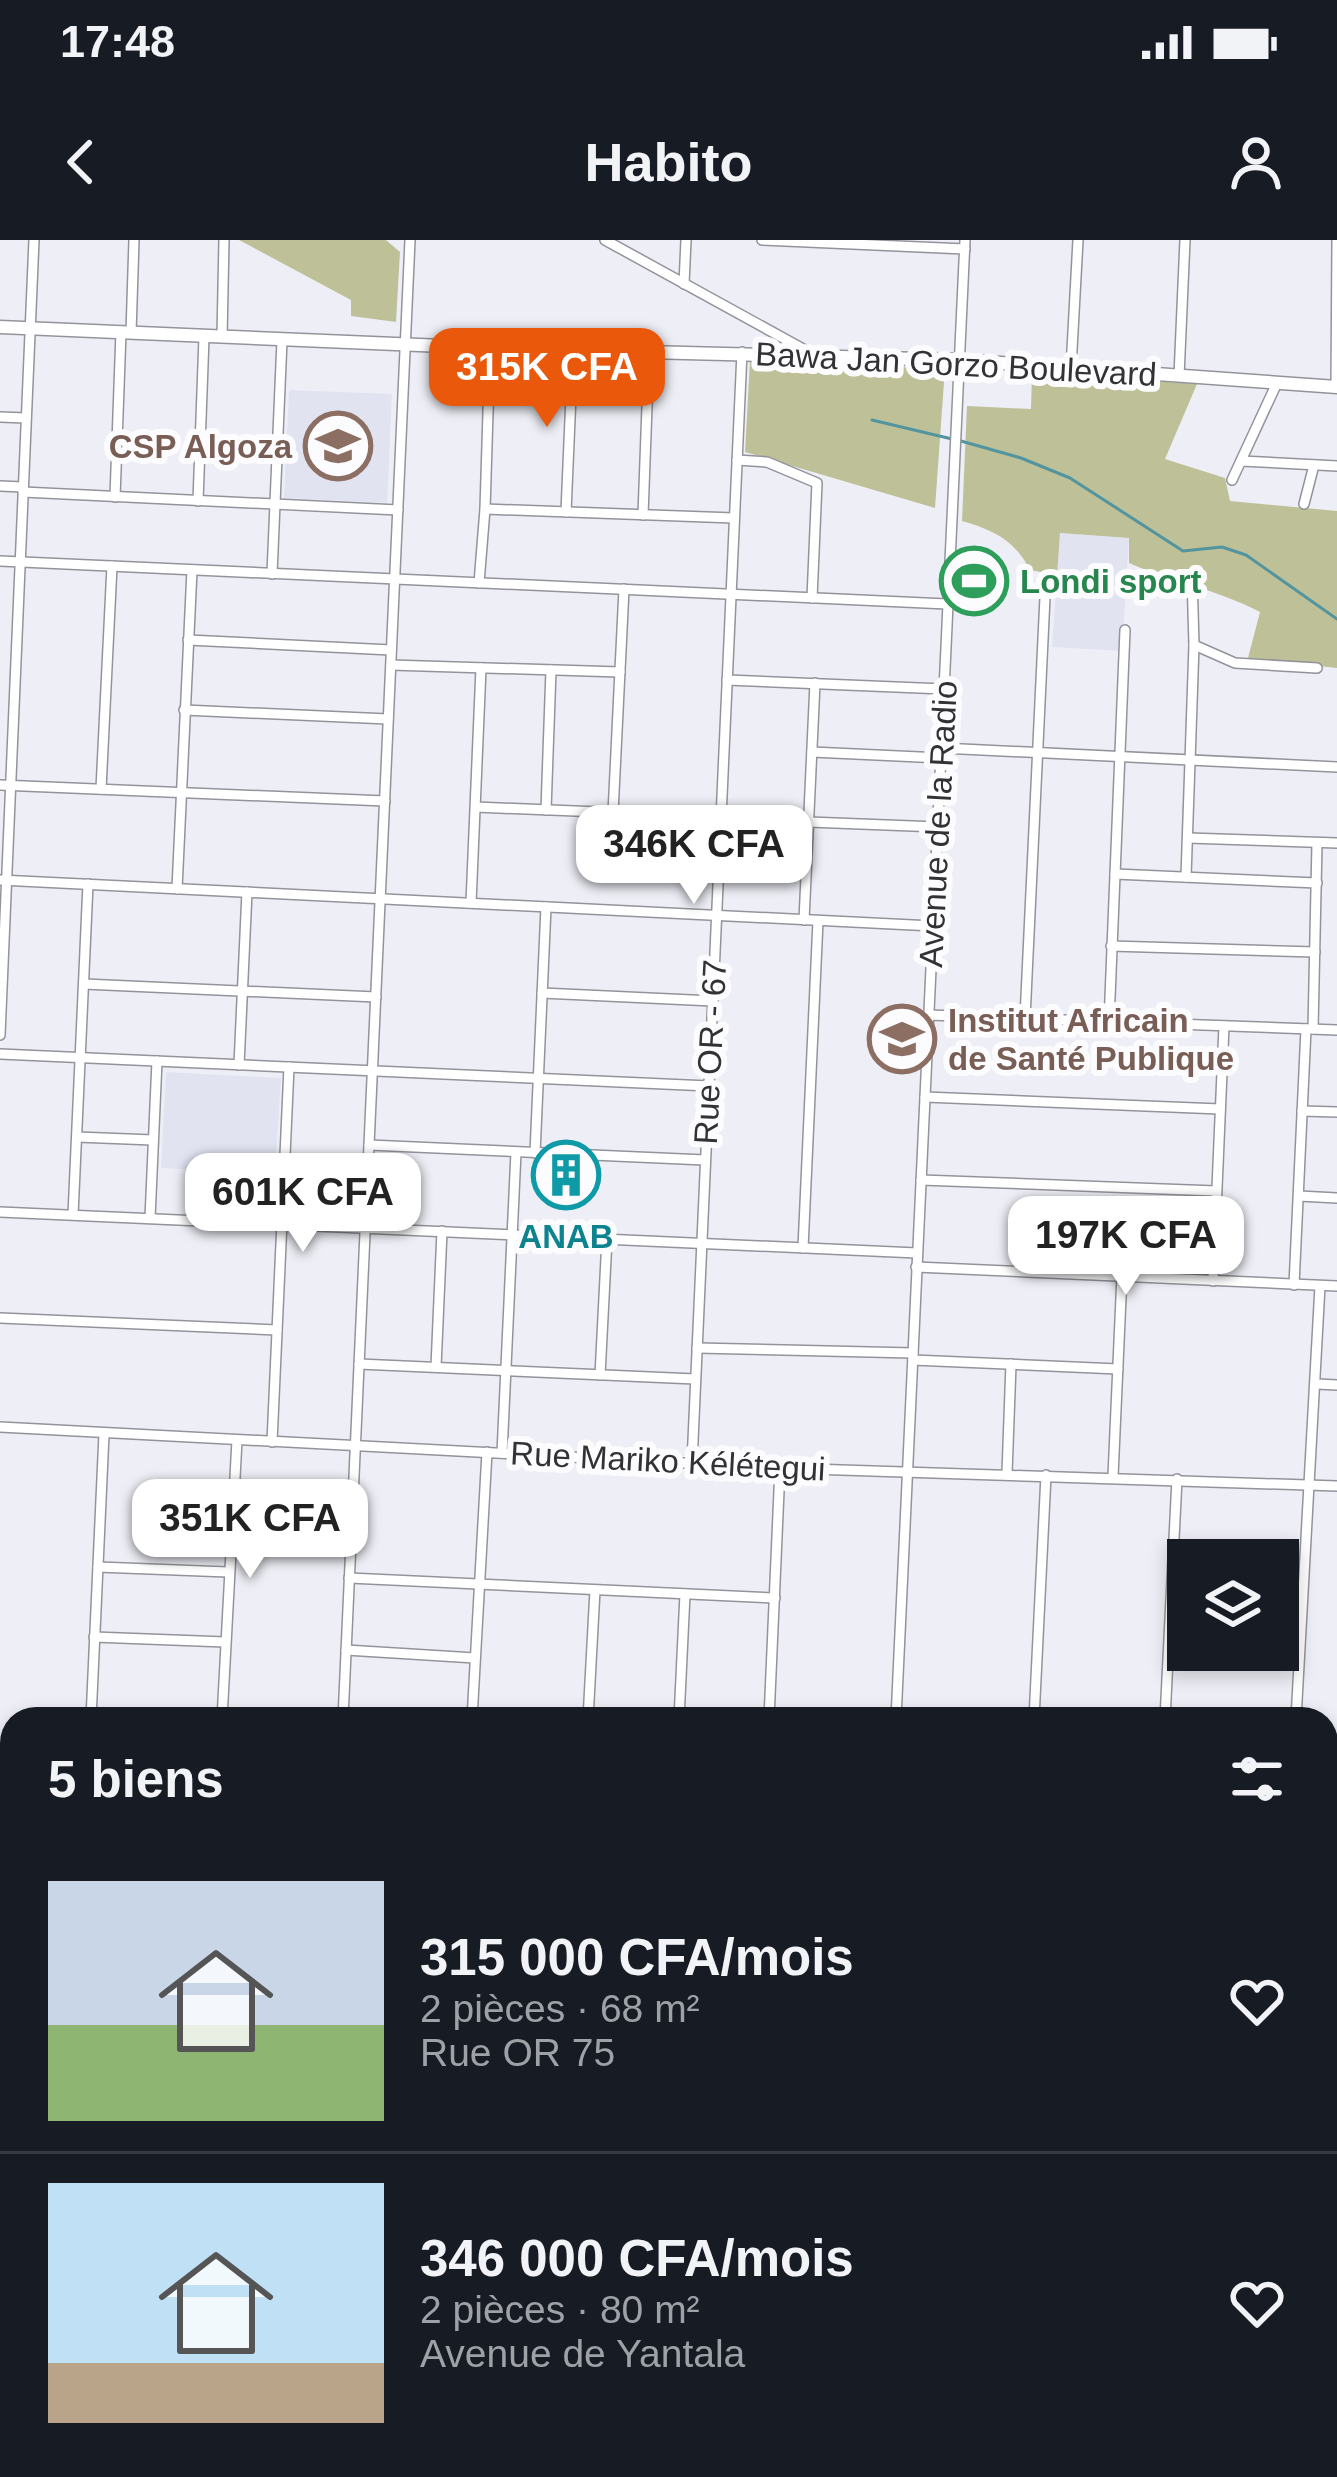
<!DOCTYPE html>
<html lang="fr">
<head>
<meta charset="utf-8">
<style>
  :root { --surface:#171b24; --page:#242831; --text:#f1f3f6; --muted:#9ea1a6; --line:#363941; --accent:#ea580c }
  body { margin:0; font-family:Helvetica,sans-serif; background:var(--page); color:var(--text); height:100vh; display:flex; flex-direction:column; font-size:45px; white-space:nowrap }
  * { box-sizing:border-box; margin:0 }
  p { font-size:39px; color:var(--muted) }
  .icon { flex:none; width:66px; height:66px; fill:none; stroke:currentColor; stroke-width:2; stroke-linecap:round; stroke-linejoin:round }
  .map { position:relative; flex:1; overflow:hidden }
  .sheet { position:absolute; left:0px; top:1467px; width:1338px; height:771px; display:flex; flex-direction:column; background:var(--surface); border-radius:36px 36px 0 0; box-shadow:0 6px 18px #0003 }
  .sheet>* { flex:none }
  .controls { position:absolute; left:1167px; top:1299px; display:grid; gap:24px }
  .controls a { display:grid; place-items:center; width:132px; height:132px; border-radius:0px; background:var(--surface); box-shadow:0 6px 18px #0003; font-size:60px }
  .price { position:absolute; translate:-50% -102px; padding:0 27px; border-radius:24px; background:#fff; color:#222; font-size:39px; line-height:78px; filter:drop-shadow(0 3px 6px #0008) }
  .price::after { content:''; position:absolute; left:50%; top:72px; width:36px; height:27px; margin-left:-18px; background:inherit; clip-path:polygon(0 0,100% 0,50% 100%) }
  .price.selected { background:var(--accent); color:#fff }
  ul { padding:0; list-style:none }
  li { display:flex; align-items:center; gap:36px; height:300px; padding:0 48px }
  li+li { border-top:3px solid var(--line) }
  li span { display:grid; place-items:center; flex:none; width:336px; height:240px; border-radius:0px; color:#555 }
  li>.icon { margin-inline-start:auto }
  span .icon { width:144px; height:144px; fill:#fffc; stroke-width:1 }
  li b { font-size:51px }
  h2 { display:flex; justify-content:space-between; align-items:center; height:144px; padding:0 48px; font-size:51px }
  .status { display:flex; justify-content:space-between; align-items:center; height:84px; padding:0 60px; background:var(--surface); direction:ltr }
  .status svg { height:33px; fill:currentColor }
  header { display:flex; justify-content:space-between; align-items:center; height:156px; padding:0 48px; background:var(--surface); font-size:54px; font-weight:700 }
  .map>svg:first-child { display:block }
</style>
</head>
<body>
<div class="status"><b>17:48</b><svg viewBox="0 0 49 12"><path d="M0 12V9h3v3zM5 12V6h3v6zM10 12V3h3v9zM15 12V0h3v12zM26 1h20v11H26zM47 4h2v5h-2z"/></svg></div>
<header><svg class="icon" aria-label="back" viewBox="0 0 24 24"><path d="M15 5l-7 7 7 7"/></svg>Habito<svg class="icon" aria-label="person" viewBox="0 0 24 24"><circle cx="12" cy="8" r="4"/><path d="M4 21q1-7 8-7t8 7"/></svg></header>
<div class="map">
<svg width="1337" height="2237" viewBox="0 0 1337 2237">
  <rect width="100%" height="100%" fill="#eeeff6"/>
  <!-- built -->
  <g fill="#e1e3f1">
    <polygon points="289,150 392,154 387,263 284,258"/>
    <polygon points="1060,293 1129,298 1122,411 1052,407"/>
    <polygon points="166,832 281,838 275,934 161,928"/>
  </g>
  <!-- green -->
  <g fill="#bec098">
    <polygon points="239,0 386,0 400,12 396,82 351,76 351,60"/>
    <polygon points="750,121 945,128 935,268 745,212"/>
    <path d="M1032,133L1197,144L1165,219L1225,238L1230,261L1337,271V428L1248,418L1260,372C1218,350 1173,342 1129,323V298L1060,293L1057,335L1030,330C1015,300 993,290 962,281L967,166L1031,169Z"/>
  </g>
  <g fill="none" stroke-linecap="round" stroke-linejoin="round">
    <!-- stream -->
    <g stroke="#53959f" stroke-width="3">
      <polyline points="872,180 952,199"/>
      <polyline points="961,201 1021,218 1070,238 1183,311 1222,307 1246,315 1337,379"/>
    </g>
    <defs>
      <g id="minor">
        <polyline points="605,0 814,115"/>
        <polyline points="762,0 965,9"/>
        <polyline points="684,44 686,0"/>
        <polyline points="131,93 134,0"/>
        <polyline points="222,97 224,0"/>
        <polyline points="1071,128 1078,0"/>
        <polyline points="1179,136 1185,0"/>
        <polyline points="1336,147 1337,0"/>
        <polyline points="0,177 26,178"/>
        <polyline points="737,220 767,222 817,243 812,358"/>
        <polyline points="1241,221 1337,226"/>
        <polyline points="1232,240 1276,145"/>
        <polyline points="0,246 23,247"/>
        <polyline points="23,252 398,270"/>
        <polyline points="115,257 121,92"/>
        <polyline points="198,261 204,97"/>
        <polyline points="1304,264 1314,225"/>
        <polyline points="485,269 734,278"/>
        <polyline points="566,272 573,109"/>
        <polyline points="643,275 648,139"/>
        <polyline points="0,321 947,364"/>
        <polyline points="272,334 282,100"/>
        <polyline points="479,343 485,269 490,108"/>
        <polyline points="188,400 391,410"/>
        <polyline points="1194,405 1235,423 1317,428"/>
        <polyline points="391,425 620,432"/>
        <polyline points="727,440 944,449"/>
        <polyline points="184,470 388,479"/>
        <polyline points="941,508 1337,527"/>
        <polyline points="812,512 941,518"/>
        <polyline points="0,545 385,561"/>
        <polyline points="101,549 112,326"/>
        <polyline points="476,567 721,577"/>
        <polyline points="546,570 551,430"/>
        <polyline points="613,573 624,349"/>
        <polyline points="809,582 938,587"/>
        <polyline points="1188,598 1337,603"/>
        <polyline points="1115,634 1317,643"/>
        <polyline points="1186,637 1194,405 1192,336"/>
        <polyline points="0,640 933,686"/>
        <polyline points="177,649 192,330"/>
        <polyline points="471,663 481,428"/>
        <polyline points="804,680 815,443"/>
        <polyline points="1111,706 1315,712"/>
        <polyline points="84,744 376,757"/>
        <polyline points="542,753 713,761"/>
        <polyline points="929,775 1337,790"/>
        <polyline points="1025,778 1045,357"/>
        <polyline points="1109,782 1125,390"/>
        <polyline points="1313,789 1317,603"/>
        <polyline points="0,795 34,0"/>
        <polyline points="0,814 709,846"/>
        <polyline points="239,825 247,652"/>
        <polyline points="925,857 1220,869"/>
        <polyline points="1302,871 1337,872"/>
        <polyline points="77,897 153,900"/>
        <polyline points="369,905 705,920"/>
        <polyline points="535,913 546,667"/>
        <polyline points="921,940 1216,951"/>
        <polyline points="1299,956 1337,958"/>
        <polyline points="0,972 917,1013"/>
        <polyline points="73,975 88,644"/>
        <polyline points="150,978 157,821"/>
        <polyline points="803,1008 818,681"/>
        <polyline points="916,1027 1337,1046"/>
        <polyline points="1213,1041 1224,786"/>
        <polyline points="1294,1045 1306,789"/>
        <polyline points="0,1078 277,1090"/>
        <polyline points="697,1108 913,1113"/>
        <polyline points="913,1120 1118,1129"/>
        <polyline points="359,1124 695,1139"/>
        <polyline points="436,1127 442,991"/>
        <polyline points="600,1135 607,999"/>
        <polyline points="1317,1144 1337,1145"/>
        <polyline points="0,1187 780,1228 1337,1246"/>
        <polyline points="272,1202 289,827"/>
        <polyline points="502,1213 516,912"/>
        <polyline points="692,1223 742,112"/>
        <polyline points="1007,1233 1011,1124"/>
        <polyline points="1113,1236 1122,1035"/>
        <polyline points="98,1327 228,1332"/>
        <polyline points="349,1338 775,1358"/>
        <polyline points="94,1397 225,1402"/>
        <polyline points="346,1410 475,1418"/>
        <polyline points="91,1479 104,1194"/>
        <polyline points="222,1479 237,1200"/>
        <polyline points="343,1479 410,0"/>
        <polyline points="472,1479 487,1212"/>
        <polyline points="588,1479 595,1350"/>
        <polyline points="679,1479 685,1354"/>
        <polyline points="769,1479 780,1228"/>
        <polyline points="896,1479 965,0"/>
        <polyline points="1034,1479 1046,1235"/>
        <polyline points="1165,1479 1177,1239"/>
        <polyline points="1296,1479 1320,1046"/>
        <polyline points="1326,1577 1337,1577"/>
        <polyline points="0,1750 12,1750"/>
        <polyline points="1326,1765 1336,1601"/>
        <polyline points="1326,1840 1337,1841"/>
        <polyline points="0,1849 12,1850"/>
        <polyline points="1326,1982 1337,1982"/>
        <polyline points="0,2079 12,2092"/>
        <polyline points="1326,2123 1337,2123"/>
        <polyline points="0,2202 12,2191"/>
        <polyline points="132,2226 142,2237"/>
        <polyline points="946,2226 956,2237"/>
        <polyline points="1100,2226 1110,2237"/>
        <polyline points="484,2237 485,2226"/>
        <polyline points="597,2237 598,2226"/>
        <polyline points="737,2237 737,2226"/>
        <polyline points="909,2237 921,2226"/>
        <polyline points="1119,2237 1131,2226"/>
        <polyline points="1294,2237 1295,2226"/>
      </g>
      <g id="major">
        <polyline points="0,87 490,108 960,120 1337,147"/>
        <polyline points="0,1530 12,1530"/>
        <polyline points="0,1544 12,1544"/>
        <polyline points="1326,1585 1337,1586"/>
        <polyline points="1326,1600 1337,1601"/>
      </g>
    </defs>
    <!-- minor casing -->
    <use href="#minor" stroke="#93949b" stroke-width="12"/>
    <!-- major casing -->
    <use href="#major" stroke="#93949b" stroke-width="15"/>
    <!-- minor -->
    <use href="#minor" stroke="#fff" stroke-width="9"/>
    <!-- major -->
    <use href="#major" stroke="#fff" stroke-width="12"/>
  </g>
  <!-- icons -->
  <defs>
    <symbol id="school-ring" viewBox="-11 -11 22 22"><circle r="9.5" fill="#fcfcfe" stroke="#8d6e63" stroke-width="1.5"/><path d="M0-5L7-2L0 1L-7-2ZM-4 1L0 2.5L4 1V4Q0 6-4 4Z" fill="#8d6e63"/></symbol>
    <symbol id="stadium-ring" viewBox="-11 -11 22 22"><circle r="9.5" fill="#fcfcfe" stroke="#2e9e5b" stroke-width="1.5"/><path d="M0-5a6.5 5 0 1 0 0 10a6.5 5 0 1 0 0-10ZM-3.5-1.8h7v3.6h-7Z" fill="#2e9e5b"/></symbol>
    <symbol id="university-ring" viewBox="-11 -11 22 22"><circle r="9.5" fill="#fcfcfe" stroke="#8d6e63" stroke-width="1.5"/><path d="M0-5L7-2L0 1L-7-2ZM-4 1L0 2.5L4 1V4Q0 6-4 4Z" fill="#8d6e63"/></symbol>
    <symbol id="building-ring" viewBox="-11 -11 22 22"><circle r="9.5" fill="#fcfcfe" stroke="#0f9aa8" stroke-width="1.5"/><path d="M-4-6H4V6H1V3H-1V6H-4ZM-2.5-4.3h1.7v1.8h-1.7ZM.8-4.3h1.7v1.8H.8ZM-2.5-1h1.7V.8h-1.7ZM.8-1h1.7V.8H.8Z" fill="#0f9aa8"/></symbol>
  </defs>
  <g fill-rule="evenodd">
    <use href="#school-ring" x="300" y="168" width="76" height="76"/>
    <use href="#stadium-ring" x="936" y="303" width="76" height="76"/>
    <use href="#university-ring" x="864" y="761" width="76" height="76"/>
    <use href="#building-ring" x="528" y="897" width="76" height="76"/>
  </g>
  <g text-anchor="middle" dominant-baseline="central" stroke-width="12" stroke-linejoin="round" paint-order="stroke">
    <!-- street labels -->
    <g font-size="33" fill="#323235" stroke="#fcfcfe">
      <text transform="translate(956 124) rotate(3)">Bawa Jan Gorzo Boulevard</text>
      <text transform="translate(938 584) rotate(-87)">Avenue de la Radio</text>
      <text transform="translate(710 812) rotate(-87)">Rue OR - 67</text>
      <text transform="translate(668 1221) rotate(3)">Rue Mariko Kélétegui</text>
    </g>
    <!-- education labels -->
    <g font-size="33" font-weight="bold" fill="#785e54" stroke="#fcfcfe" text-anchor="end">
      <text x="292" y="206">CSP Algoza</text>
      <text x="948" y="780" text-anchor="start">Institut Africain<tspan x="948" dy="38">de Santé Publique</tspan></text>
    </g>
    <!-- leisure labels -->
    <g font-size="33" font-weight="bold" fill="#27864d" stroke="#fcfcfe" text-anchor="start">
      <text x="1020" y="341">Londi sport</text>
    </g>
    <!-- culture labels -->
    <g font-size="33" font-weight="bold" fill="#0d838f" stroke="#fcfcfe">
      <text x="566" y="996">ANAB</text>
    </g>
  </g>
</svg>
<div class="controls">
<a><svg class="icon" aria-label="layers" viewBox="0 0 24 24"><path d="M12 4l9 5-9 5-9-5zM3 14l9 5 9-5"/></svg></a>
</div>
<b class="price selected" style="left:547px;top:190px">315K CFA</b>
<b class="price" style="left:694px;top:667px">346K CFA</b>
<b class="price" style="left:303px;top:1015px">601K CFA</b>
<b class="price" style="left:1126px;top:1058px">197K CFA</b>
<b class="price" style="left:250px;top:1341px">351K CFA</b>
<section class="sheet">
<h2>5 biens<svg class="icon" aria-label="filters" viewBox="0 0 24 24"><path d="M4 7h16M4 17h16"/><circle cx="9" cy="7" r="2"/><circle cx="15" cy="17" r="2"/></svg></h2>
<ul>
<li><span style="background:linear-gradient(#c9d6e8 60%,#8fb573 0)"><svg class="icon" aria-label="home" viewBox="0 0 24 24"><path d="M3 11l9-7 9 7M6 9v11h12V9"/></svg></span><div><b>315 000 CFA/mois</b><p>2 pièces · 68 m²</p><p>Rue OR 75</p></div><svg class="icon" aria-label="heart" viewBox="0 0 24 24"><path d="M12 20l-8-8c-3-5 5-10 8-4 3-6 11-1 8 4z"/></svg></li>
<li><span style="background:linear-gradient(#bfe0f5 75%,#b9a48a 0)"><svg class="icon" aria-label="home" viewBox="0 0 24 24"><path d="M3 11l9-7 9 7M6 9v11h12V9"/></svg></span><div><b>346 000 CFA/mois</b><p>2 pièces · 80 m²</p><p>Avenue de Yantala</p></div><svg class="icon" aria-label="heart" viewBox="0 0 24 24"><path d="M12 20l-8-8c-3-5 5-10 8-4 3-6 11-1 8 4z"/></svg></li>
</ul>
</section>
</div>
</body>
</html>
